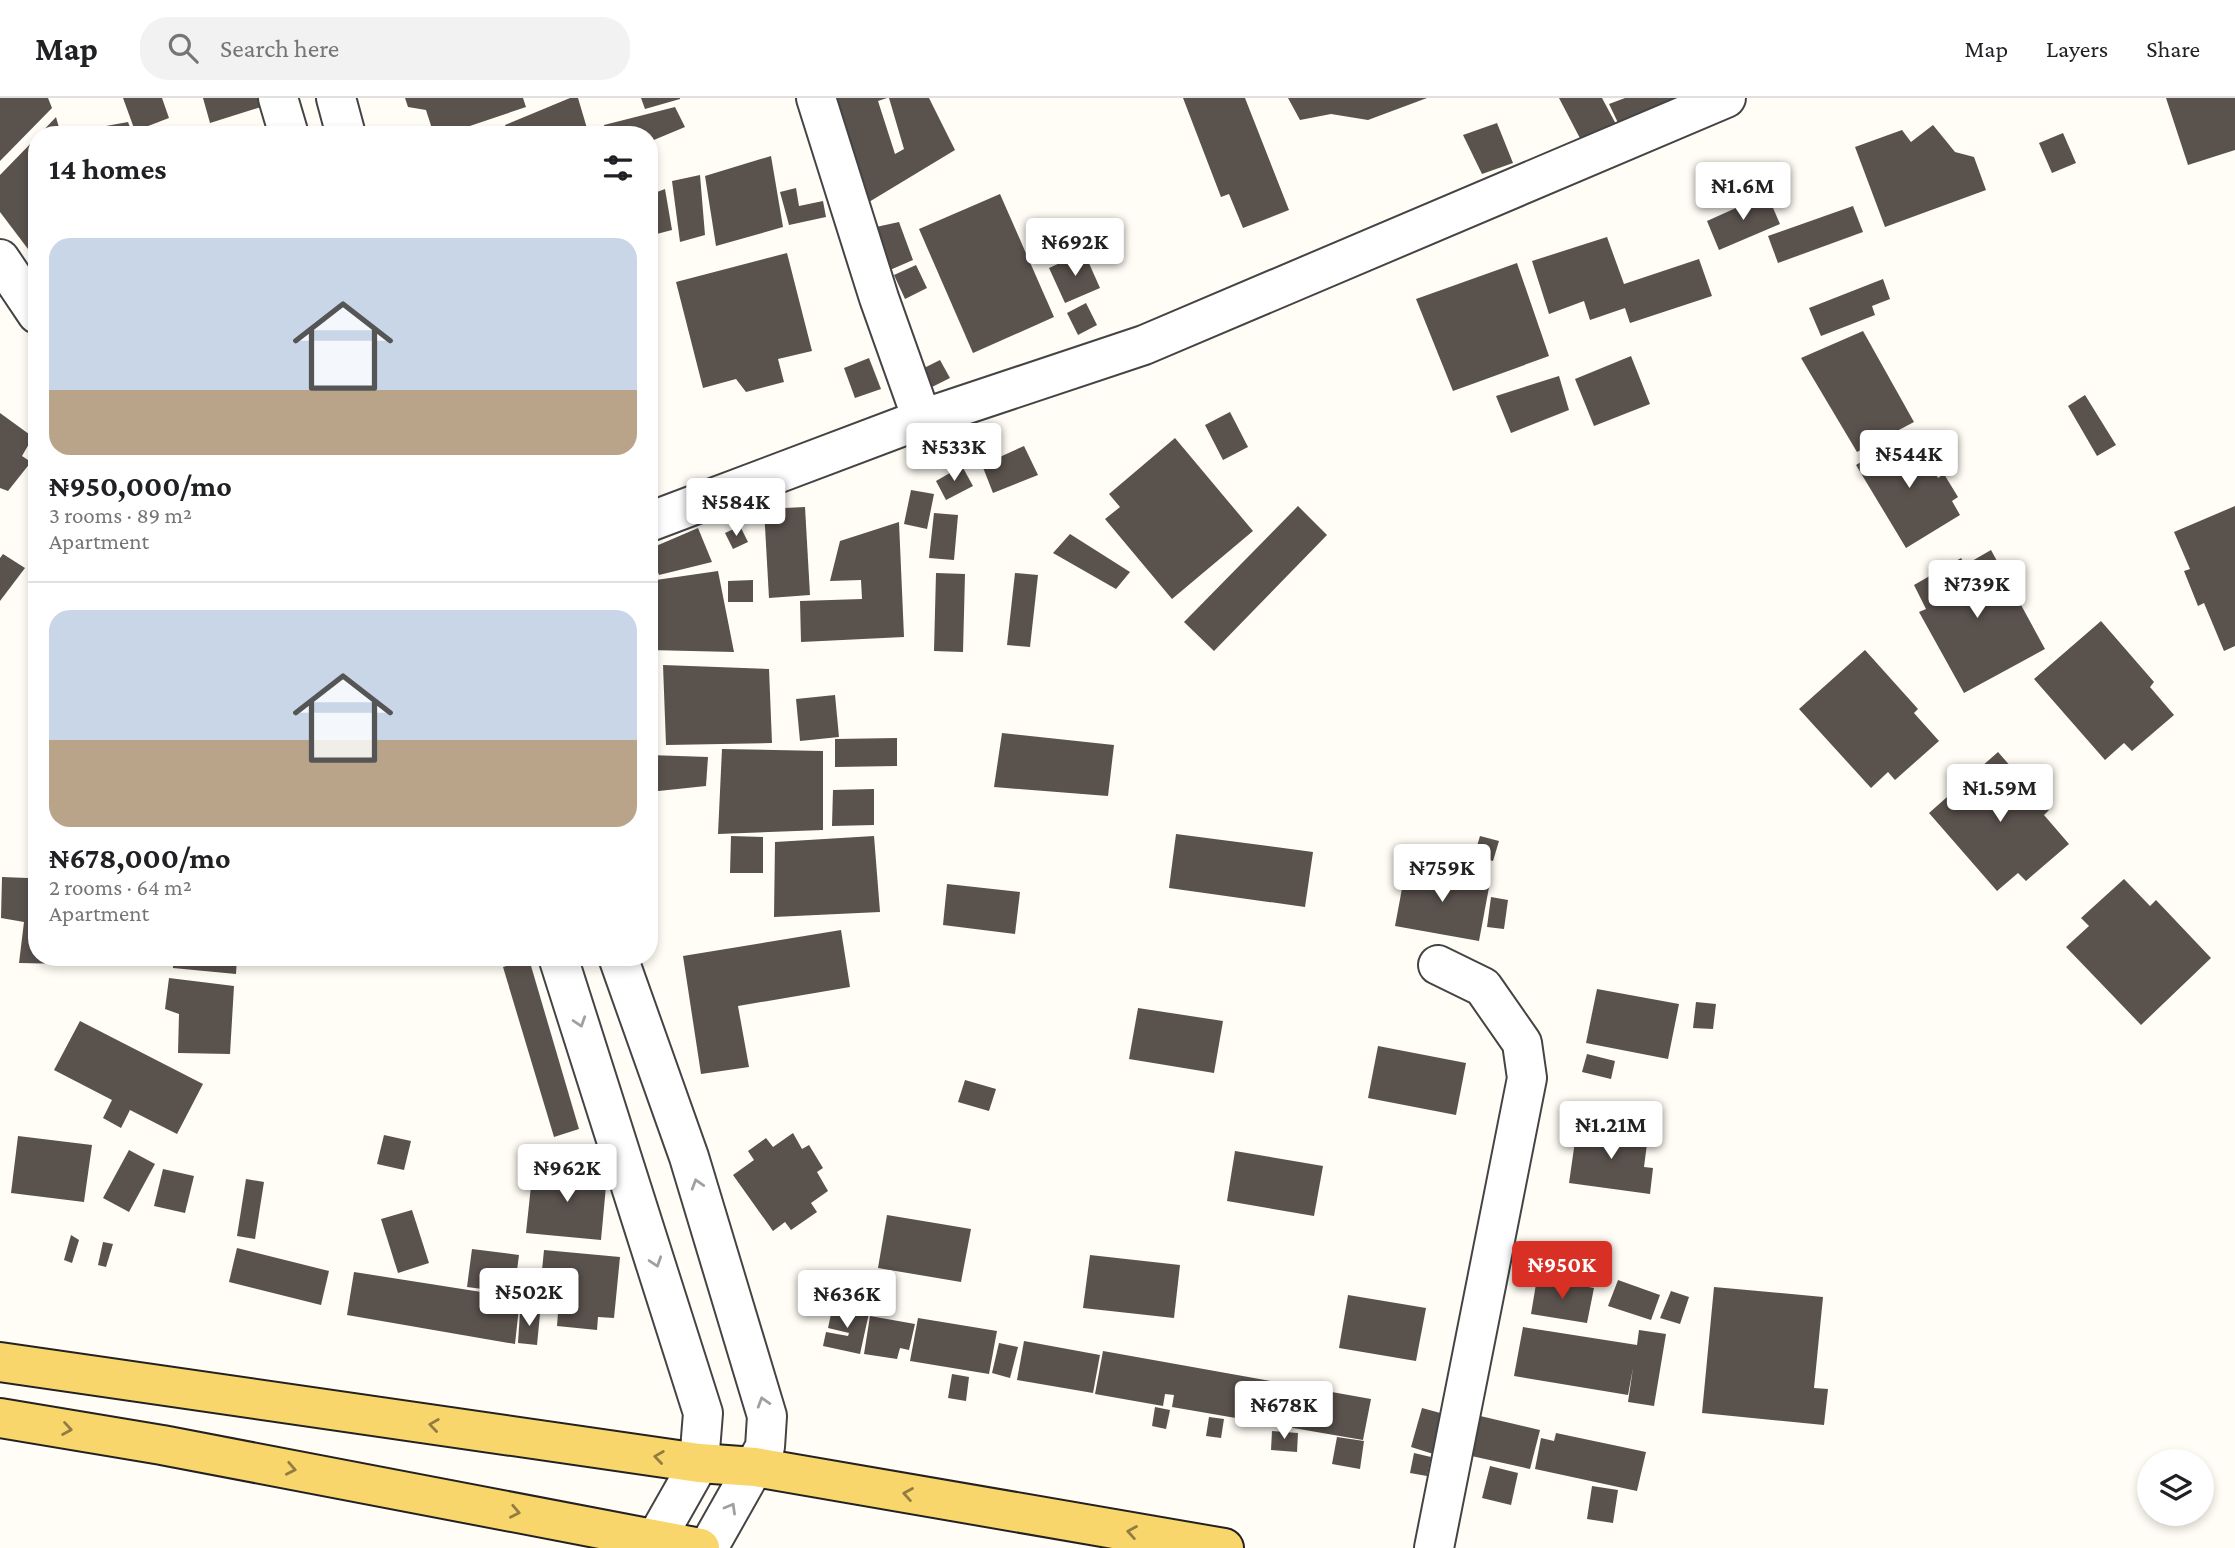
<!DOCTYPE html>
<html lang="en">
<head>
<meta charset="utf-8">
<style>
  :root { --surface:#fff; --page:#f2f2f2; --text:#202124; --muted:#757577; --line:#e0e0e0; --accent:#d93025 }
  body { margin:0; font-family:"Crimson Pro",serif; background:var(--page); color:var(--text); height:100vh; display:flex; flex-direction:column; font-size:26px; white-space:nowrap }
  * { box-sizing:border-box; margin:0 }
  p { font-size:23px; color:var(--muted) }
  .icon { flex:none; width:38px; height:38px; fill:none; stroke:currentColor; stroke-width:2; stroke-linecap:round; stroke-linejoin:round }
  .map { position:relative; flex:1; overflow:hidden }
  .panel { position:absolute; left:28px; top:28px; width:630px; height:840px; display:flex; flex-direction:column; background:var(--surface); border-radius:28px; box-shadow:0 4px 10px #0003 }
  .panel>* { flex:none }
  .controls { position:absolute; left:2137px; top:1351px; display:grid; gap:14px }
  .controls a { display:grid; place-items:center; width:77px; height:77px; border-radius:50%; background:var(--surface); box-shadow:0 4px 10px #0003; font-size:35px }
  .price { position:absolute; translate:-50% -60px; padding:0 16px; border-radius:7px; background:#fff; color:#222; font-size:23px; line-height:46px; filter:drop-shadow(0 2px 4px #0008) }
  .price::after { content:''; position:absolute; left:50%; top:42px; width:21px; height:16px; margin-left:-10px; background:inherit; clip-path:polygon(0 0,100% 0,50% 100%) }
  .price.selected { background:var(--accent); color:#fff }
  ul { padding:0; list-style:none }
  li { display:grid; align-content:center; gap:14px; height:371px; padding:0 21px }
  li+li { border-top:2px solid var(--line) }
  li span { display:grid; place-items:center; height:217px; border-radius:21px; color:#555 }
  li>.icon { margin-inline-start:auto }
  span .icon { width:126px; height:126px; fill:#fffc; stroke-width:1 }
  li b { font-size:30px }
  h2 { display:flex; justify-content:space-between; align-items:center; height:84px; padding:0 21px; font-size:30px }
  header { display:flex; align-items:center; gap:42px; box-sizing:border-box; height:98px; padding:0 35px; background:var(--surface); border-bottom:2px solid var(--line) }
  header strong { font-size:33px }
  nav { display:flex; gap:38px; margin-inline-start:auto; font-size:24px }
  .search { width:490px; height:63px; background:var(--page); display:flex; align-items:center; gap:18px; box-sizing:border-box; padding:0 24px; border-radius:28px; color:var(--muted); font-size:26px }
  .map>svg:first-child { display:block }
</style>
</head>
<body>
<header>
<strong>Map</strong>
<div class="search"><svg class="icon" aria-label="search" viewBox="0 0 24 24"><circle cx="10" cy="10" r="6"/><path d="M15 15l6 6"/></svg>Search here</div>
<nav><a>Map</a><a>Layers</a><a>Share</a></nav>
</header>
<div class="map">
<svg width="2235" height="1450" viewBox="0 0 2235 1450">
  <rect width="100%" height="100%" fill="#fffdf5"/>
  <!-- building -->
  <g fill="#5a524d">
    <polygon points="0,0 48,0 52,10 0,63"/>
    <polygon points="123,0 162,0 169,20 135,33"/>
    <polygon points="203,0 258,0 261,9 210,25"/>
    <polygon points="405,0 523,0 526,9 443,37 434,37 426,12 408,9"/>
    <polygon points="570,0 578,0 589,37 508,37 505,27"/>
    <polygon points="641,0 680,0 680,1 645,11"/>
    <polygon points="837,0 887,0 878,3 895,56 904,51 889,0 929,0 955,52 864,107"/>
    <polygon points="1183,0 1245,0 1289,112 1243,130 1229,96 1221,99"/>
    <polygon points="1288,0 1427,0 1368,22 1331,16 1300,22"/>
    <polygon points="1559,0 1602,0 1617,28 1583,46"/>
    <polygon points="1625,0 1690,0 1620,29 1609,6"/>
    <polygon points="2166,0 2235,0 2235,52 2188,67"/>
    <polygon points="675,9 685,29 649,44 649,37 606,37 604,27"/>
    <polygon points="56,19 61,37 39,37"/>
    <polygon points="128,24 133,37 86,37 84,32"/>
    <polygon points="1497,25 1513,65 1482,76 1463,37"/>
    <polygon points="1933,27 1955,54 1974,59 1986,92 1885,129 1855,49 1902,32 1911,44"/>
    <polygon points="2063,35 2076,65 2052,75 2039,45"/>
    <polygon points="37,39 37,150 31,155 0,114 0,77"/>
    <polygon points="771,58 783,129 716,148 705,78"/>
    <polygon points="700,77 705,137 680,144 672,83"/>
    <polygon points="796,90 799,108 823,103 826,119 789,127 780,94"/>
    <polygon points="665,91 672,132 649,138 649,97"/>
    <polygon points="1000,96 1054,219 973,255 919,131"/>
    <polygon points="1767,96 1780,126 1719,152 1707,123"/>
    <polygon points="1853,108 1863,134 1778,165 1768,138"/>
    <polygon points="899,124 913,162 890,172 876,129"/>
    <polygon points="1607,139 1624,186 1699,161 1712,198 1630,225 1625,210 1590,222 1584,203 1549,216 1532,163"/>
    <polygon points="1084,154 1100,190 1065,205 1049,170"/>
    <polygon points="787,155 812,253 778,261 784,284 746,294 736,281 703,290 676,184"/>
    <polygon points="1517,165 1549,258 1453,293 1416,201"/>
    <polygon points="916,167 927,190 905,201 894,177"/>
    <polygon points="1883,181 1890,201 1872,208 1875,217 1821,238 1809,210"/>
    <polygon points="1086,205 1097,227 1078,237 1067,215"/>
    <polygon points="1863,233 1914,324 1857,354 1801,260"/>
    <polygon points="1631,258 1650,306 1594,328 1575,281"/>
    <polygon points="869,260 881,291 855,300 844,270"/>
    <polygon points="940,262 950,280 932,289 922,271"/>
    <polygon points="1559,278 1569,312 1511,335 1496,298"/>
    <polygon points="2085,297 2116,347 2097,358 2068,308"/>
    <polygon points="1230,314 1248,349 1223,362 1205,327"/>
    <polygon points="0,315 33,339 22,358 31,364 8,393 0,390"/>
    <polygon points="1910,334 1938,380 1944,376 1958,399 1952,403 1960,417 1906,450 1856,367"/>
    <polygon points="1175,340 1253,433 1172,501 1105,421 1120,409 1109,396"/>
    <polygon points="1024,348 1038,377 993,395 982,367"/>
    <polygon points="962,368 973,388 946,402 936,383"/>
    <polygon points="911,392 934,396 927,431 904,426"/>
    <polygon points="1298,408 1327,437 1214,553 1184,524"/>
    <polygon points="2235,408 2235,548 2224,553 2204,505 2198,508 2184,473 2190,471 2174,434"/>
    <polygon points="805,409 810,497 769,500 764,411"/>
    <polygon points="934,415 958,417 954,462 929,460"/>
    <polygon points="899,424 904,539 801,544 800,503 862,501 861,482 830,483 840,443"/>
    <polygon points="740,428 748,444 733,451 725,435"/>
    <polygon points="698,430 712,464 659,477 649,451"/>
    <polygon points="1070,436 1130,474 1116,491 1053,455"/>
    <polygon points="1991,452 2045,551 1964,595 1919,514 1926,511 1914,487 1961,460 1965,467"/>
    <polygon points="3,456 25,470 0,503 0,460"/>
    <polygon points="718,473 734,554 649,552 649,483"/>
    <polygon points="936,475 965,476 963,554 934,553"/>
    <polygon points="1015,475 1038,477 1030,549 1007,547"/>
    <polygon points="753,482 753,504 728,504 728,483"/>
    <polygon points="2101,523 2154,584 2150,589 2174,617 2132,653 2124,645 2105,662 2034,581"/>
    <polygon points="1865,552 1918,611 1914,615 1939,643 1895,682 1888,674 1871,690 1799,611"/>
    <polygon points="663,567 769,571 772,645 666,647"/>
    <polygon points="835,597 839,639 800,643 796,601"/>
    <polygon points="1002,635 1114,647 1108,698 994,689"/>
    <polygon points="897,640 897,668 835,669 835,641"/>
    <polygon points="722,651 823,653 823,732 718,736"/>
    <polygon points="1998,654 2049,712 2044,717 2069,746 2026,783 2018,775 1997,793 1929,715"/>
    <polygon points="649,657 708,659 706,688 649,694"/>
    <polygon points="874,691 874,727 832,728 833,692"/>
    <polygon points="1176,736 1313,754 1305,809 1169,790"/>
    <polygon points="33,738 37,739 37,859 118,859 117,867 19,865 24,824 1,820 2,779 28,780"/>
    <polygon points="731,738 763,739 763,775 730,775"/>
    <polygon points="874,738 880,814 774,819 775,744"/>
    <polygon points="1480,738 1499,743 1493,763 1474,758"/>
    <polygon points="1462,755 1474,758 1469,778 1456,775"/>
    <polygon points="1406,769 1490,784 1479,843 1395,828"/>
    <polygon points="2124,781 2150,808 2156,802 2211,860 2141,927 2066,849 2089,828 2081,820"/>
    <polygon points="947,786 1020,794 1015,836 943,827"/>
    <polygon points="1491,799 1508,802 1504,831 1487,829"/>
    <polygon points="841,832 850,889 738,908 749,969 701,976 683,858"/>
    <polygon points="173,859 237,859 236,876 173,870"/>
    <polygon points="454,859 497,859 496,867 453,862"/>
    <polygon points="529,861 579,1031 554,1039 503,869"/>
    <polygon points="169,880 234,888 230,956 178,955 179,916 165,911"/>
    <polygon points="1597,891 1679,906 1668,961 1586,945"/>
    <polygon points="1696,904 1716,906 1713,931 1693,930"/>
    <polygon points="1138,910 1223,923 1214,975 1129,961"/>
    <polygon points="80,923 203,986 177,1036 130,1012 121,1030 103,1020 112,1002 54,972"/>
    <polygon points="1378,948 1466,965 1456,1017 1368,1000"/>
    <polygon points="1587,956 1615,963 1611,981 1582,974"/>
    <polygon points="965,982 996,991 989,1013 958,1004"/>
    <polygon points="1577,1029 1648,1038 1644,1069 1653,1070 1650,1096 1569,1085"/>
    <polygon points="793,1035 802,1051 809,1047 823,1070 817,1074 828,1093 811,1105 817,1114 791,1132 785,1124 773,1133 733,1077 754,1062 748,1053 766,1040 773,1049"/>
    <polygon points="384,1037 411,1043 404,1072 377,1066"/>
    <polygon points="18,1038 92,1047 84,1104 11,1095"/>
    <polygon points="129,1052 155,1066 129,1114 103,1100"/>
    <polygon points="1235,1053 1323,1068 1314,1118 1227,1103"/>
    <polygon points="533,1069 607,1077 601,1142 526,1135"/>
    <polygon points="163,1071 194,1078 185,1115 154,1108"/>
    <polygon points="246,1081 264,1084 255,1141 237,1138"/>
    <polygon points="412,1112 429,1165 398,1175 381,1121"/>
    <polygon points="887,1117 971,1131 961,1184 878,1170"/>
    <polygon points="71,1137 79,1142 72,1165 64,1162"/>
    <polygon points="103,1144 113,1146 106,1169 98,1167"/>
    <polygon points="237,1150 329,1173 321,1207 229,1184"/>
    <polygon points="472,1151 519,1157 514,1195 467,1189"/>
    <polygon points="544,1152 620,1159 614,1220 598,1219 597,1232 557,1228 558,1215 538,1213"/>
    <polygon points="1090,1157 1180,1167 1174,1220 1083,1210"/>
    <polygon points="354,1174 520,1200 515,1246 347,1217"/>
    <polygon points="1537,1180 1594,1190 1587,1225 1531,1216"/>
    <polygon points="1618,1182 1660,1197 1651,1222 1608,1208"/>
    <polygon points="1714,1189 1823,1199 1814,1290 1828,1291 1824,1327 1702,1315"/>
    <polygon points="1671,1193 1689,1199 1680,1226 1660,1220"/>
    <polygon points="1348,1197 1426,1210 1416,1263 1339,1250"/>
    <polygon points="833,1207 869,1215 860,1256 823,1248 826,1234 848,1238 849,1235 828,1230"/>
    <polygon points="520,1214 540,1216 537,1247 518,1245"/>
    <polygon points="870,1218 915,1226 909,1252 900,1250 897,1261 864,1256"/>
    <polygon points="918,1220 997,1233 989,1276 910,1263"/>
    <polygon points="1523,1229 1637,1247 1639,1232 1666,1236 1654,1308 1628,1304 1633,1270 1628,1297 1514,1278"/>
    <polygon points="1024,1243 1100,1257 1093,1295 1017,1282"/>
    <polygon points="999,1245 1018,1249 1010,1280 992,1275"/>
    <polygon points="1103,1253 1371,1301 1363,1342 1172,1309 1174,1297 1165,1296 1163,1308 1095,1296"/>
    <polygon points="952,1276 969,1279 966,1303 948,1300"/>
    <polygon points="1155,1309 1170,1312 1166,1331 1152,1328"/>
    <polygon points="1422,1310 1455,1319 1443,1359 1411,1349"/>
    <polygon points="1476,1317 1540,1332 1530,1371 1467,1357"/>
    <polygon points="1209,1319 1224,1321 1221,1340 1206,1338"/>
    <polygon points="1272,1333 1298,1335 1297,1354 1271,1352"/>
    <polygon points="1556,1335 1646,1354 1637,1393 1535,1371 1541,1340 1554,1343"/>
    <polygon points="1337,1339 1364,1343 1360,1371 1332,1366"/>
    <polygon points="1414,1355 1431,1359 1427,1378 1410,1375"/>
    <polygon points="1490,1368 1518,1375 1511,1407 1482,1400"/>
    <polygon points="1592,1388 1618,1392 1613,1425 1587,1421"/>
  </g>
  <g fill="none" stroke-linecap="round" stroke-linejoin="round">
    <defs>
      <g id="minor">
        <polyline points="278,0 289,37"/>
        <polyline points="336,0 346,37"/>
        <polyline points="816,0 879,200 922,321"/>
        <polyline points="0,161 37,216"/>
        <polyline points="649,424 922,321 1144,247 1726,0"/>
        <polyline points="558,859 703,1315 699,1365 656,1441"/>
        <polyline points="618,859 689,1059 767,1318 765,1349 708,1450"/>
        <polyline points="1434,1450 1527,980 1522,945 1483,889 1438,867"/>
      </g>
      <g id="major">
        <polyline points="0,1264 699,1365 755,1369 1224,1450"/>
        <polyline points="0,1320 162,1347 700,1450"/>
      </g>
    </defs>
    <!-- minor casing -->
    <use href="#minor" stroke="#444" stroke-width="42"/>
    <!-- major casing -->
    <use href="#major" stroke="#222" stroke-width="42"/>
    <!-- minor -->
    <use href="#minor" stroke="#fff" stroke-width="38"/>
    <!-- major -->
    <use href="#major" stroke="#f9d66b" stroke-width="38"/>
  </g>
  <!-- one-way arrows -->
  <defs><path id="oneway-chevron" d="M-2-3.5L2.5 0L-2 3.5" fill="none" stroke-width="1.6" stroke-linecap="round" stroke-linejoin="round" transform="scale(1.75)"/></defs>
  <g stroke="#a0a0a0">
    <use href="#oneway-chevron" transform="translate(580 924) rotate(72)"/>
    <use href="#oneway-chevron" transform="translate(697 1086) rotate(-107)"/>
    <use href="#oneway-chevron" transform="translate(656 1164) rotate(72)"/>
    <use href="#oneway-chevron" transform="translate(763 1304) rotate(-107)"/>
    <use href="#oneway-chevron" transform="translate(731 1410) rotate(-60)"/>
  </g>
  <g stroke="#917d42">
    <use href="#oneway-chevron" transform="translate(434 1327) rotate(-172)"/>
    <use href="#oneway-chevron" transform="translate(67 1331) rotate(9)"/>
    <use href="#oneway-chevron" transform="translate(659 1359) rotate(-172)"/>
    <use href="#oneway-chevron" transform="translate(291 1371) rotate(11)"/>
    <use href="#oneway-chevron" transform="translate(908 1396) rotate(-170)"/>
    <use href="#oneway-chevron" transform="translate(515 1414) rotate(11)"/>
    <use href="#oneway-chevron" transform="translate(1132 1434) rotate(-170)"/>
  </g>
</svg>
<div class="controls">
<a><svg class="icon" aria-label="layers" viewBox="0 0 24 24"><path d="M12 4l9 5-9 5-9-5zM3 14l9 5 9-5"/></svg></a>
</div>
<b class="price" style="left:1743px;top:124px">₦1.6M</b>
<b class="price" style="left:1075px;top:180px">₦692K</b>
<b class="price" style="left:954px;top:385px">₦533K</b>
<b class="price" style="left:1909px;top:392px">₦544K</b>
<b class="price" style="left:736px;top:440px">₦584K</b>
<b class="price" style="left:1977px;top:522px">₦739K</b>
<b class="price" style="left:2000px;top:726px">₦1.59M</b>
<b class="price" style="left:1442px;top:806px">₦759K</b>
<b class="price" style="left:1611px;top:1063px">₦1.21M</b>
<b class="price" style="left:567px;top:1106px">₦962K</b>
<b class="price selected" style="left:1562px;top:1203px">₦950K</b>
<b class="price" style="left:529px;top:1230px">₦502K</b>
<b class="price" style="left:847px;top:1232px">₦636K</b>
<b class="price" style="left:1284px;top:1343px">₦678K</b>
<section class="panel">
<h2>14 homes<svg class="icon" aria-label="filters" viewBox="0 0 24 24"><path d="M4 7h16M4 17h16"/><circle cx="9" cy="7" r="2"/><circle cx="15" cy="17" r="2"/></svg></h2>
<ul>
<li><span style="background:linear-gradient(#c9d6e8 70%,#b9a48a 0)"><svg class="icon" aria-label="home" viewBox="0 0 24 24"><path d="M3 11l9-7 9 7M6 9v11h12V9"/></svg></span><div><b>₦950,000/mo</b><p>3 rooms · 89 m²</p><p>Apartment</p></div></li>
<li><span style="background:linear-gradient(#c9d6e8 60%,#b9a48a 0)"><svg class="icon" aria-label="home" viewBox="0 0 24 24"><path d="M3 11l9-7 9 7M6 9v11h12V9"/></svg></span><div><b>₦678,000/mo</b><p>2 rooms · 64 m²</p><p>Apartment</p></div></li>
</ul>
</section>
</div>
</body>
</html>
